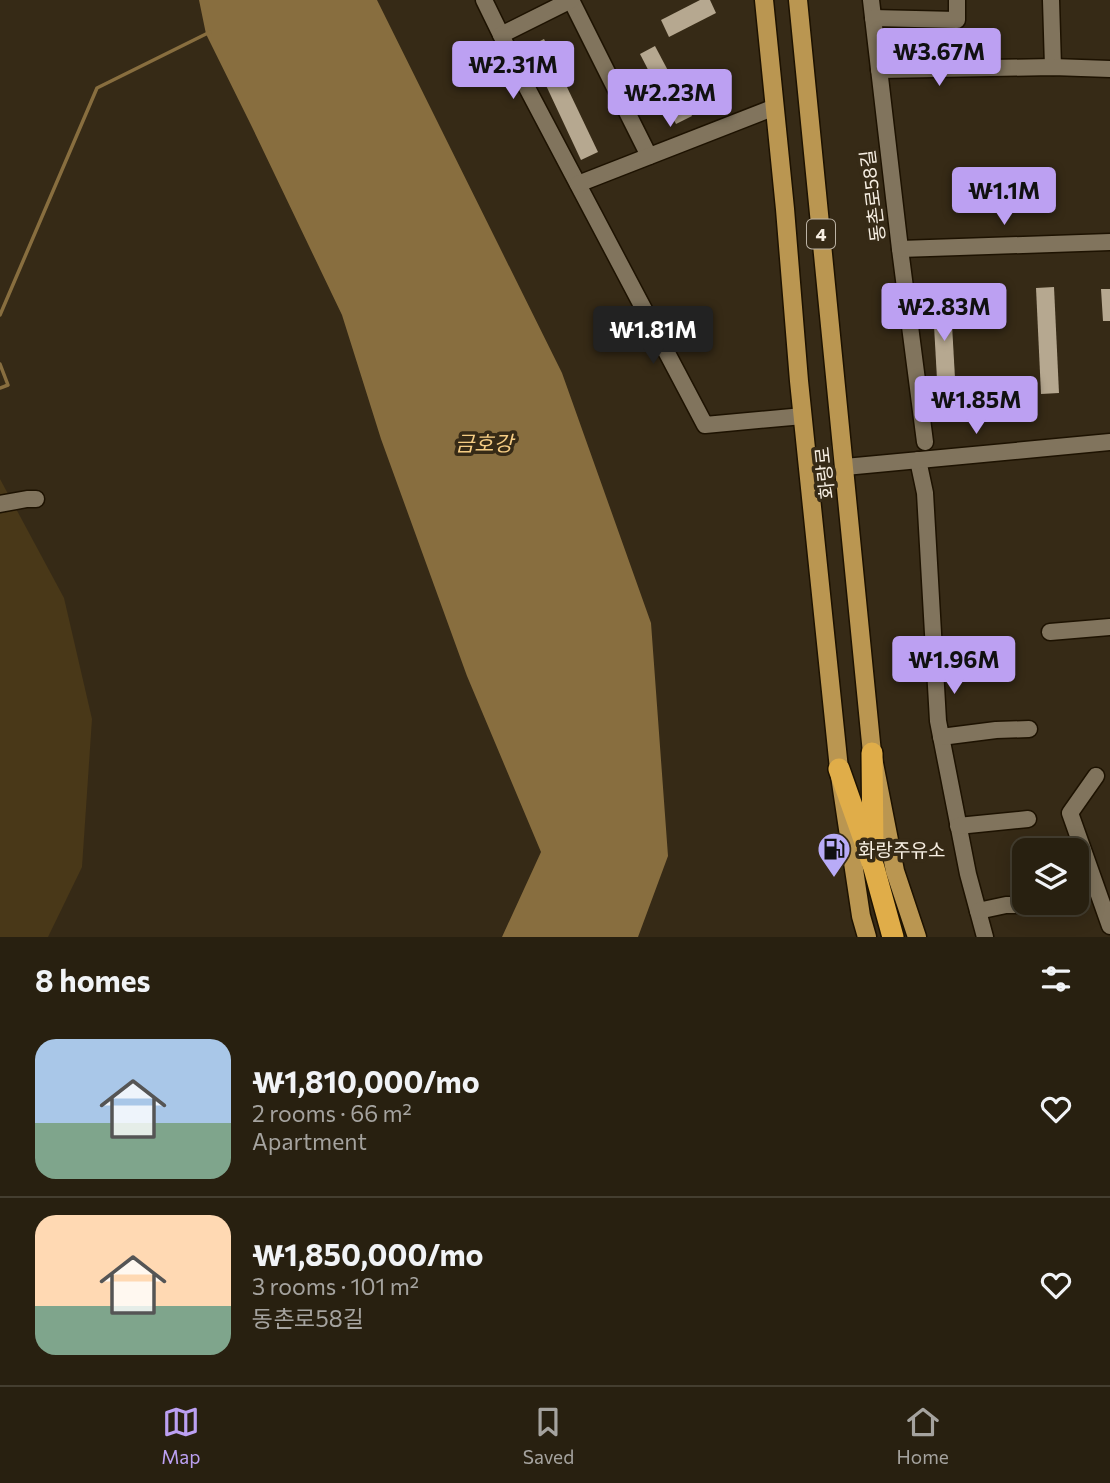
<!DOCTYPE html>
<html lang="en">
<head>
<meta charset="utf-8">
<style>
  :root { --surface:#282010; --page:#302819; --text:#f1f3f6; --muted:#a5a39f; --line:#443e30; --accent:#bca0f2 }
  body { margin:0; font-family:Commissioner,"Noto Sans KR",sans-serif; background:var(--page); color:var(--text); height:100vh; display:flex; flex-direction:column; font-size:26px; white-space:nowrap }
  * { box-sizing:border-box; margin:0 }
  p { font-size:23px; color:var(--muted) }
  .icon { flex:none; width:38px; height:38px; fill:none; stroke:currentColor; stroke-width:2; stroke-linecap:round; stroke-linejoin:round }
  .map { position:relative; height:937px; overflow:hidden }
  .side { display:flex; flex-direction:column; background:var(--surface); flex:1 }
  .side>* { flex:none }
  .controls { position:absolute; left:1012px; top:838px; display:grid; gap:14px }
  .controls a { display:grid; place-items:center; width:77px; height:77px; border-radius:14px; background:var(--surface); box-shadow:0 4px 18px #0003,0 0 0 2px var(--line); font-size:35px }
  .price { position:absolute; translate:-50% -60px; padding:0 16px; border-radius:7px; background:var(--accent); color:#111; font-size:23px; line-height:46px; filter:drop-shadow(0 2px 4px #0008) }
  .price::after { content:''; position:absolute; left:50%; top:42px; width:21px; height:16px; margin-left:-10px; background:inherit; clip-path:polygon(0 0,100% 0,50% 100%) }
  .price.on { background:#222; color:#fff }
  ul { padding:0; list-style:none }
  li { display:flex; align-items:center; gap:21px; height:175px; padding:0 35px }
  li+li { border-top:2px solid var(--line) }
  li span { display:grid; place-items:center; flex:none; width:196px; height:140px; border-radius:21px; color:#555 }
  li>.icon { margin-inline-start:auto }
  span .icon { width:84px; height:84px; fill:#fffc; stroke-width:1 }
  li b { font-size:30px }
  h2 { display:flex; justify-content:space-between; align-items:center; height:84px; padding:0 35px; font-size:30px }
  .dock { display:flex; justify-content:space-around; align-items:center; height:98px; border-top:2px solid var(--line); background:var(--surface); font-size:19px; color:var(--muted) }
  .dock a { display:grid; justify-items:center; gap:4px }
  .dock .on { color:var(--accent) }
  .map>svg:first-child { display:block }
</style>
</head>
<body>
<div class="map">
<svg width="1110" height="937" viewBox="0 0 1110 937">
  <rect width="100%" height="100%" fill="#362a16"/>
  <!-- green -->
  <polygon fill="#493818" points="0,479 64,598 92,719 82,867 48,937 0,937"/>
  <!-- water -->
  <polygon fill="#886e3f" points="199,0 377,0 562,373 651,623 668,856 638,937 502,937 541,852 467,676 381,439 342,315 252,127 206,34"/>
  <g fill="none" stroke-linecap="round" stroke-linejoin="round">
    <!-- stream -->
    <g stroke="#886e3f" stroke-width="3.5">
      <polyline points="0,315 97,88 210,32"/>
      <polyline points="0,364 8,385 0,388"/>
    </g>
  </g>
  <!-- building -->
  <g fill="#b6a890">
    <polygon points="700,0 710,0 716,13 669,37 661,20"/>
    <polygon points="544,39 598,152 581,160 528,47"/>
    <polygon points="655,46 692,116 676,124 640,54"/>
    <polygon points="1054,287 1059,393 1041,394 1036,288"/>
    <polygon points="950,289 956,396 938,397 932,290"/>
    <polygon points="1101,289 1110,289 1110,321 1103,321"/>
  </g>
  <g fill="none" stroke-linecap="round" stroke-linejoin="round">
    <defs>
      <g id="minor">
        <polyline points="484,0 526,86 705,425 803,416"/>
        <polyline points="571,0 649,156"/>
        <polyline points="871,0 900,249 925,442"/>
        <polyline points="1051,0 1053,67"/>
        <polyline points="873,18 957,20 957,0"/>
        <polyline points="501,35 571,0"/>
        <polyline points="879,70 1053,67 1110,69"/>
        <polyline points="578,184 775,107"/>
        <polyline points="900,249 1110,242"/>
        <polyline points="918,460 925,493 938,721 968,874 985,937"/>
        <polyline points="845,467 1110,442"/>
        <polyline points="0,504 27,499 36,499"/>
        <polyline points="1050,632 1110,627"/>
        <polyline points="941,737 996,730 1029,729"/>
        <polyline points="1096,776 1070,813 1110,926"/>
        <polyline points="958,826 1028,819"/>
        <polyline points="978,911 1006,905 1039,905 1045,903"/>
      </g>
      <g id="major">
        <polyline points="764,0 785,209 799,381 839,769 861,916 867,937"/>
        <polyline points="798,0 872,753 895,871 917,937"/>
      </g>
      <g id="highway">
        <polyline points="872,753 873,849"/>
        <polyline points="839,769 874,868 893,937"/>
      </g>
    </defs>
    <!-- minor casing -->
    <use href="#minor" stroke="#1d1201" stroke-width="19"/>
    <!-- major casing -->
    <use href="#major" stroke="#1d1201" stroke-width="21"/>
    <!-- highway casing -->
    <use href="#highway" stroke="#1d1201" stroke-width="24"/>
    <!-- minor -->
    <use href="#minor" stroke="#81745d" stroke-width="16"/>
    <!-- major -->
    <use href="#major" stroke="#ba9651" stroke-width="18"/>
    <!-- highway -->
    <use href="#highway" stroke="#e0ad49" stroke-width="21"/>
  </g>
  <!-- icons -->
  <defs>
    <symbol id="fuel-pin" viewBox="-11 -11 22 30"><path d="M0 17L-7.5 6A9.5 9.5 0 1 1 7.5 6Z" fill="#b8abf7" stroke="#362a16"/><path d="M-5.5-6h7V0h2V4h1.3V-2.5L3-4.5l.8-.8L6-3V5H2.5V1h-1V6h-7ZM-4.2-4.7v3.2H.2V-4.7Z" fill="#111"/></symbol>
  </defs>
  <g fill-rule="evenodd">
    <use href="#fuel-pin" x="815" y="830" width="38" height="52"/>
  </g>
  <g text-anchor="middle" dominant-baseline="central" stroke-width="7" stroke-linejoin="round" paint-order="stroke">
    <!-- shield labels -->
    <rect fill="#362a16" stroke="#bdb4a6" stroke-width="2" x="807" y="219.5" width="28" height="29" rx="5"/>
    <g font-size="18" font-weight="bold" fill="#f7efe3">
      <text x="821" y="234">4</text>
    </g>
    <!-- street labels -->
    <g font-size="19" fill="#f7efe3" stroke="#362a16">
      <text transform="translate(872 196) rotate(-97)">동촌로58길</text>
      <text transform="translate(824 473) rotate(-96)">화랑로</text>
    </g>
    <!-- poi labels -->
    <g font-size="19" fill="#f7efe3" stroke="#362a16" text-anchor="start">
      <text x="858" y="849">화랑주유소</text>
    </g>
    <!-- water labels -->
    <g font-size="21" font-style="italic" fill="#f6cd84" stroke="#362a16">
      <text x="484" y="442">금호강</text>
    </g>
  </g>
</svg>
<div class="controls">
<a><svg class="icon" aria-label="layers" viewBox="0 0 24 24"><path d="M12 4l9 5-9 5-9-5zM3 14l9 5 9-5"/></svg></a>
</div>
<b class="price" style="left:939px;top:88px">₩3.67M</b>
<b class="price" style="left:513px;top:101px">₩2.31M</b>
<b class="price" style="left:670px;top:129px">₩2.23M</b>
<b class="price" style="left:1004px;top:227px">₩1.1M</b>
<b class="price" style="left:944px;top:343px">₩2.83M</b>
<b class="price on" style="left:653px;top:366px">₩1.81M</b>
<b class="price" style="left:976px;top:436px">₩1.85M</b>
<b class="price" style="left:954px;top:696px">₩1.96M</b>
</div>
<section class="side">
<h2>8 homes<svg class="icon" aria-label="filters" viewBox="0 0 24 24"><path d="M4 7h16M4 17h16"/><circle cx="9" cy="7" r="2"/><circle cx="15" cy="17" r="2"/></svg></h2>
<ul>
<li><span style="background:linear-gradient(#a9c7e8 60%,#7fa58c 0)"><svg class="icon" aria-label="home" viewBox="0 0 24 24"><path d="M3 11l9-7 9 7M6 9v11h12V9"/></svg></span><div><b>₩1,810,000/mo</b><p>2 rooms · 66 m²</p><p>Apartment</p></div><svg class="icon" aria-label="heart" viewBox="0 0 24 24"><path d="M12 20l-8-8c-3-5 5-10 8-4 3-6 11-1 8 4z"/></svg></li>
<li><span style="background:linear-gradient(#ffd9b3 65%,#7fa58c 0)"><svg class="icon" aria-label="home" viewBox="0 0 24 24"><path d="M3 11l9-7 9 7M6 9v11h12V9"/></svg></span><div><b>₩1,850,000/mo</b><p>3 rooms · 101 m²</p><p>동촌로58길</p></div><svg class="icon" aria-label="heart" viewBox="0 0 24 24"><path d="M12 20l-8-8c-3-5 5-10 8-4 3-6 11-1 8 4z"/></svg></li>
</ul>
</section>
<nav class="dock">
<a class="on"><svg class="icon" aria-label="map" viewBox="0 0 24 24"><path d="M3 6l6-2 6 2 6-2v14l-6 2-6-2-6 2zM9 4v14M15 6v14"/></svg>Map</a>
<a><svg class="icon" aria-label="saved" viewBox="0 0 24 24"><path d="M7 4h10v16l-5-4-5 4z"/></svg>Saved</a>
<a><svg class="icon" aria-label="home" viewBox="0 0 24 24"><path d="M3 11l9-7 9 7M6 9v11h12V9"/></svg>Home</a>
</nav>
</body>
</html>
